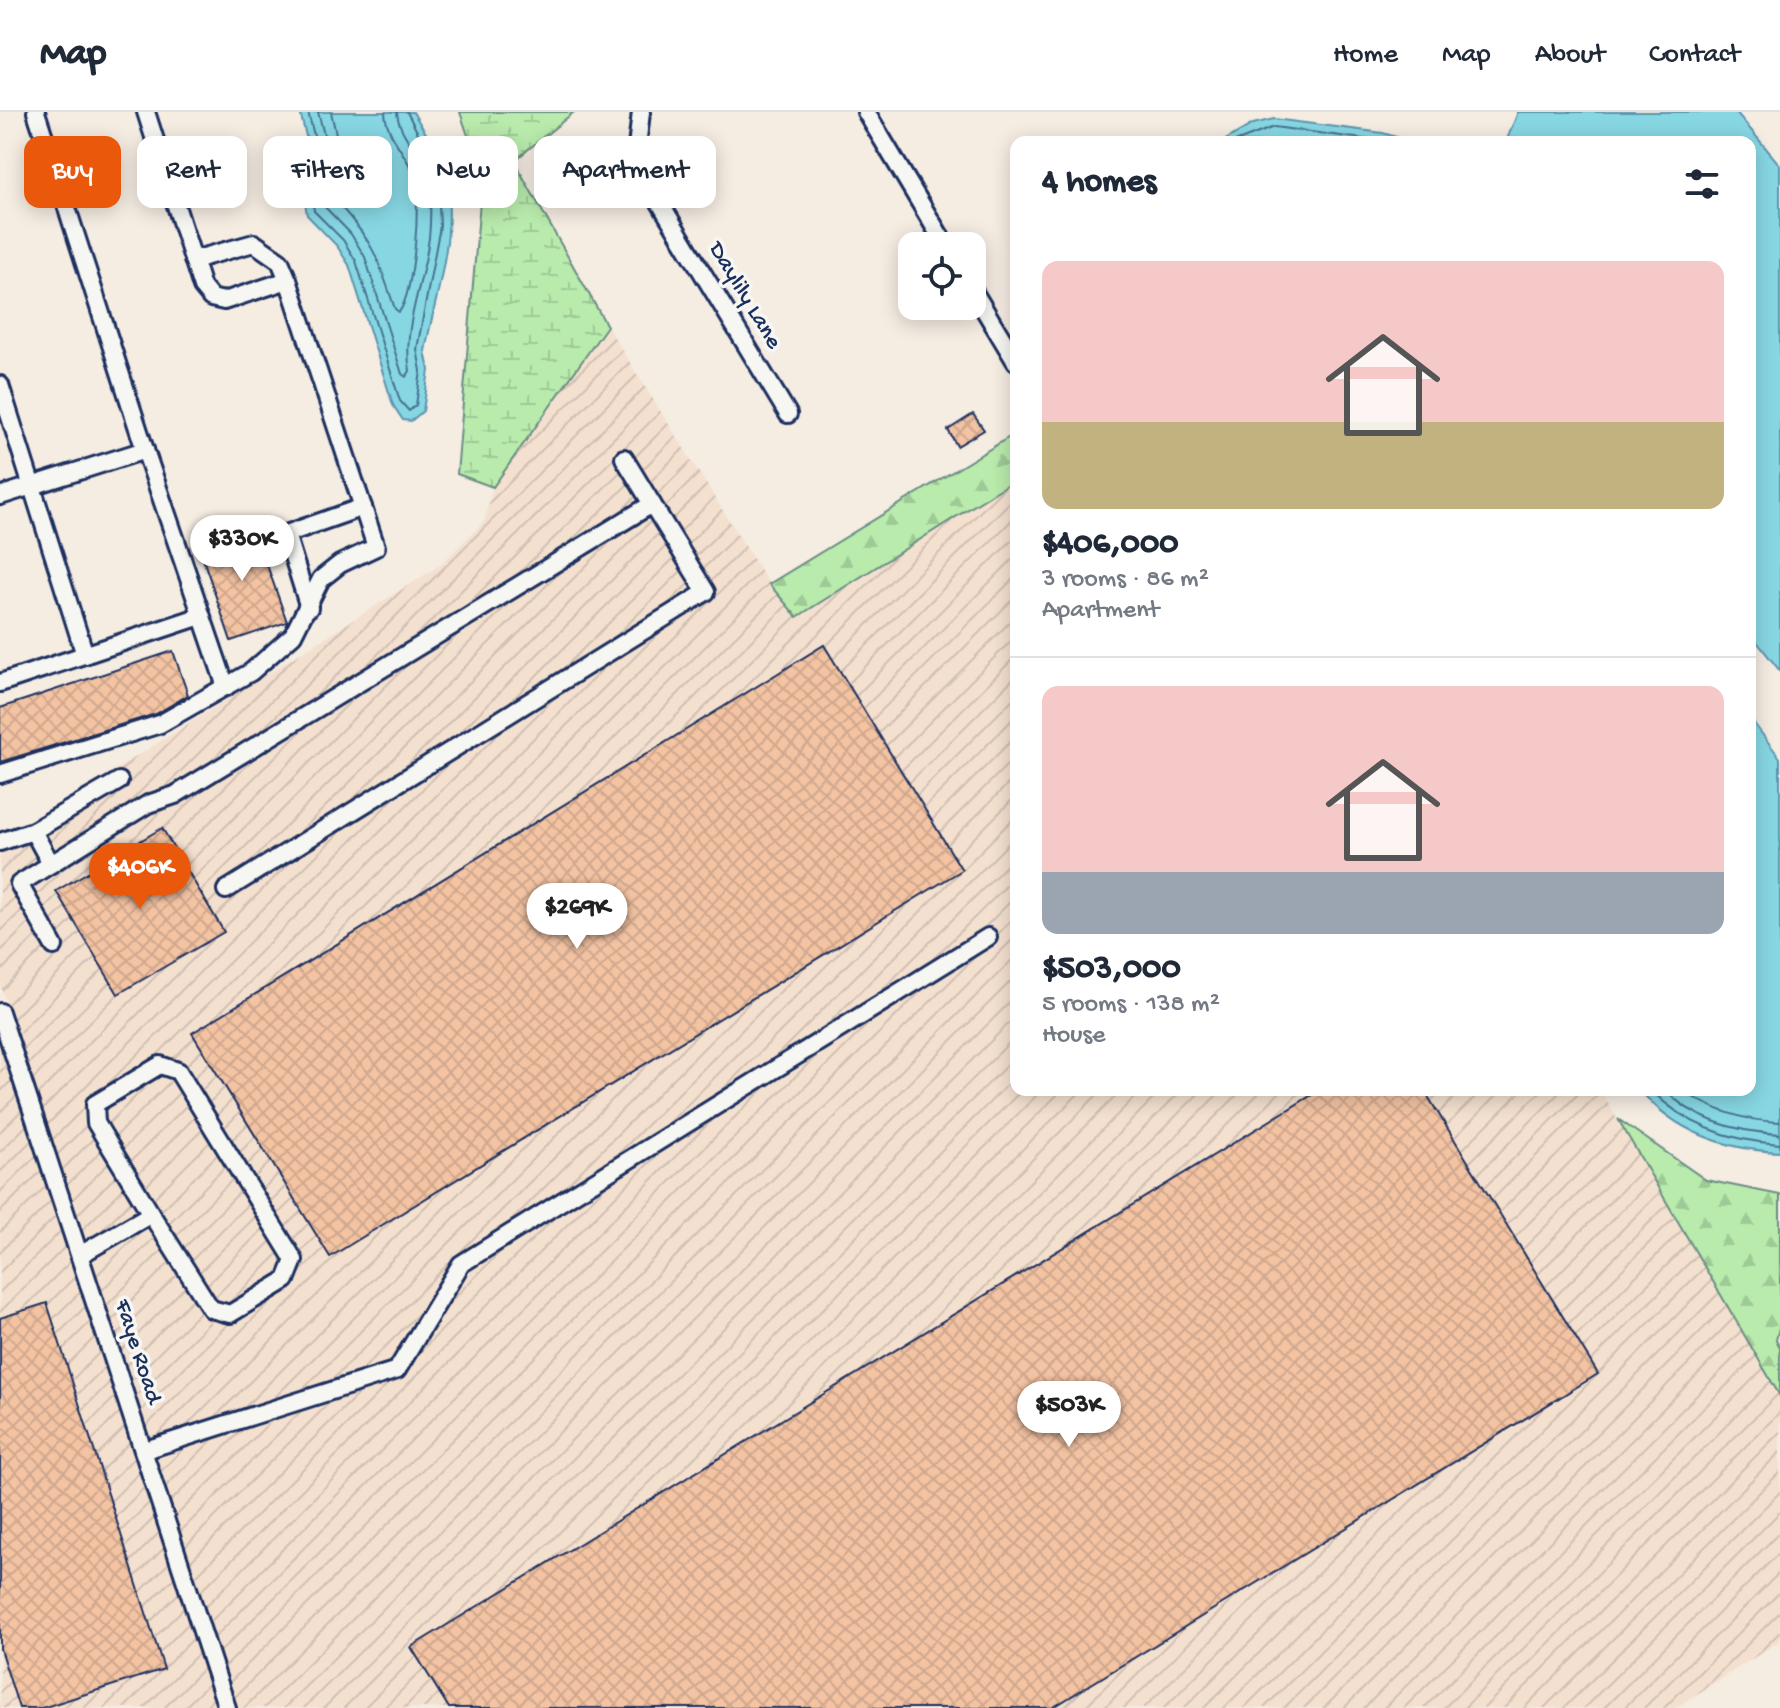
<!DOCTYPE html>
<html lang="en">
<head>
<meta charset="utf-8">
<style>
  :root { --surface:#fff; --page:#f2f2f3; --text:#1f2937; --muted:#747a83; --line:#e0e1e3; --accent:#ea580c }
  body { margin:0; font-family:"Gochi Hand",sans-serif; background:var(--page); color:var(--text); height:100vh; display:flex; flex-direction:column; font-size:30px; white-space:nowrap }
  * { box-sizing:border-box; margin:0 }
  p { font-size:26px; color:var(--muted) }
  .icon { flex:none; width:44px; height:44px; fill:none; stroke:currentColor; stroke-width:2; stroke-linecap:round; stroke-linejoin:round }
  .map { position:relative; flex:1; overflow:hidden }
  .sheet { position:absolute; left:1010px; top:24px; width:746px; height:960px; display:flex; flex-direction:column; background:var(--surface); border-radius:16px; box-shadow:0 4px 20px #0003 }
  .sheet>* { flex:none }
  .banner { position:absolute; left:24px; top:24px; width:760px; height:72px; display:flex; gap:16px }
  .buttons { position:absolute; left:898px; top:120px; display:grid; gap:16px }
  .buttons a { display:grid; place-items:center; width:88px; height:88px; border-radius:16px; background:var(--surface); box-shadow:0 4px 20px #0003; font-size:40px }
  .price { position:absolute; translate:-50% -68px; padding:0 18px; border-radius:28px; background:#fff; color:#222; font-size:26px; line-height:52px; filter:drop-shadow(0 2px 4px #0008) }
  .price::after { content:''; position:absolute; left:50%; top:48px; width:24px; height:18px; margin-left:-12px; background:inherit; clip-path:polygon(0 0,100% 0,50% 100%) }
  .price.active { background:var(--accent); color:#fff }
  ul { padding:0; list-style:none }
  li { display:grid; align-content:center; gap:16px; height:424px; padding:0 32px }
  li+li { border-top:2px solid var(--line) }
  li span { display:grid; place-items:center; height:248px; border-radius:16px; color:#555 }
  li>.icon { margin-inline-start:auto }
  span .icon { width:144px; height:144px; fill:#fffc; stroke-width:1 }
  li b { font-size:34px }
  h2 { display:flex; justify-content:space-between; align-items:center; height:96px; padding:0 32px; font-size:34px }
  .pill { padding:0 28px; border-radius:16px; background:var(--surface); box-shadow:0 4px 20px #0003; font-size:28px; line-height:72px }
  .pill.active { background:var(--accent); color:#fff }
  header { display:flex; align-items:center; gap:48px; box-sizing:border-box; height:112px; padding:0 40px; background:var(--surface); border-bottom:2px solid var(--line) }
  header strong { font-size:38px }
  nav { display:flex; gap:44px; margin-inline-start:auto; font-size:28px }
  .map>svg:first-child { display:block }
</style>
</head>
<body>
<header>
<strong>Map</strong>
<nav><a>Home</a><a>Map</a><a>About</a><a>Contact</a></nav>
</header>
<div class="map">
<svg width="1780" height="1596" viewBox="0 0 1780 1596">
  <defs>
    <pattern id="industrial-furrows" width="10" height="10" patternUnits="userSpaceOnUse" patternTransform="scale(2)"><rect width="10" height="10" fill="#f4e0cf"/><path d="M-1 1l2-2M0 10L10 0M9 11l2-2" fill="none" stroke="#d1c0b4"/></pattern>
    <pattern id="forest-firs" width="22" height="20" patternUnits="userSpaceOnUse" patternTransform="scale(2)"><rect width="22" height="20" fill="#b9ebac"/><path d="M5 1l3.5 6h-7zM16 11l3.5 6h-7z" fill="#9eca96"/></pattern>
    <pattern id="wetland-marsh" width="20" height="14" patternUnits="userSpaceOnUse" patternTransform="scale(2)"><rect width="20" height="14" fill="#b9ebac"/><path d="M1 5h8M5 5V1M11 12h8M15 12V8" fill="none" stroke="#9eca96"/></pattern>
    <pattern id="building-cross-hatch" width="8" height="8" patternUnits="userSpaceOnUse" patternTransform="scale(2)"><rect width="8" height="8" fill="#f3c3a2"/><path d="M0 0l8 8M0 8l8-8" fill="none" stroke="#d0a88e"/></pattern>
  </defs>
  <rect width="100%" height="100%" fill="#f5ece2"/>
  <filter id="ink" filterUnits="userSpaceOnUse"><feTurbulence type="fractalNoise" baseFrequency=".0125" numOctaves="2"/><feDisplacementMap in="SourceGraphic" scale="16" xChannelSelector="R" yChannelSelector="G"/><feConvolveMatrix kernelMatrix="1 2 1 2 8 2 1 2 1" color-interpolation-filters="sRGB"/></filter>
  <g filter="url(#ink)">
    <!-- industrial -->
    <g fill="url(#industrial-furrows)">
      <polygon points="607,214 769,472 797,505 1016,367 1016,978 1600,978 1780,1284 1780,1529 1675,1596 237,1596 0,872 0,720 35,708 439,454 484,410 493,375"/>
      <polygon points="0,932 1,932 217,1596 0,1596"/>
    </g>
    <!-- forest -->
    <g fill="url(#forest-firs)" stroke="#6a8d85" stroke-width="2">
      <polygon points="1016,321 1016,367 797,505 769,472"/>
      <polygon points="1618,1007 1706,1068 1780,1083 1780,1212 1776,1228 1780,1235 1780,1284"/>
    </g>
    <!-- wetland -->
    <polygon fill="url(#wetland-marsh)" stroke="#6a8d85" stroke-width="2" points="460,0 574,0 514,49 607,214 493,375 457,362 482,65"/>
    <!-- water -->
    <g fill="#87d7e3" stroke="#5c94ae" stroke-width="2">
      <path d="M300,0H413C422,16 434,32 441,49C462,108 436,180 425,239L429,258L423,299L411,309L403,308L393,293L349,153L337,134L307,103L304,84L310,40Z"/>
      <polygon points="1518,0 1736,0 1780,53 1780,559 1750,521 1750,30 1506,30"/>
      <polygon points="1274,7 1383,21 1413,30 1222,30 1253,12"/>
      <path d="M1750,606L1780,646V1040C1727,1038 1675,1020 1640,978H1750Z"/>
    </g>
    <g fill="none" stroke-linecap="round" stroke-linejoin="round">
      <!-- shore -->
      <g stroke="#467293" stroke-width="2">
        <polyline points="308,0 318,39 312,84 314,99 343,128 356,149 400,289 409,299 416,293 421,259 417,237 440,114 438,70 432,49 407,0"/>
        <path d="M318,0L328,38L324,94L351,122L365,145L402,262L406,265L410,259C401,210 429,161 430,111C431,92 430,68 421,50C413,34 398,18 397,0"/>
        <path d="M331,0L340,40L335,88C374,131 377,143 395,197L399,200C414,182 422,86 413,61C405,40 386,23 385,0"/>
        <polyline points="1235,30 1274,15 1385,30"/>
        <path d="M1651,978C1686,1014 1730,1029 1780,1032"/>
        <path d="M1665,978C1695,1009 1738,1020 1780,1022"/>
        <path d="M1681,978C1713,998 1743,1009 1780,1010"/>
      </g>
    </g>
    <!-- building -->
    <g fill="url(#building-cross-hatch)" stroke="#1b2f5e" stroke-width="2">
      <polygon points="973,302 984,318 957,334 948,318"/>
      <polygon points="253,413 287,510 231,529 198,432"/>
      <polygon points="824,533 962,758 330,1145 192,921"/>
      <polygon points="173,539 188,583 156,602 0,650 0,596"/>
      <polygon points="162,716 224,820 118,882 56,779"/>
      <polygon points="1320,978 1424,978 1598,1262 1052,1596 449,1596 411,1535"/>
      <polygon points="47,1191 164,1557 42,1596 19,1596 0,1537 0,1206"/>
    </g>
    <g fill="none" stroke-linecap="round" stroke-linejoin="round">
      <defs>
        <g id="minor">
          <polyline points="641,0 637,35 648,71 788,302"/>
          <polyline points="866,0 946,134"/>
          <polyline points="193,148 254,131 280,149 288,168"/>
          <polyline points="972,177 1016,250"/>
          <polyline points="0,273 85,543"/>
          <polyline points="145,338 226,575"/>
          <polyline points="624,346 652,392"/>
          <polyline points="0,384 145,338 36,0"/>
          <polyline points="309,496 286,422 363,395"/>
          <polyline points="0,571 201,504"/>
          <polyline points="0,662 160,612 251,560 293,523 321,467 340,452 376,435 288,168 224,189 211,186 202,175 146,0"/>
          <polyline points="33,719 51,752 19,772 54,834"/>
          <polyline points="0,730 33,719 119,669"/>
          <polyline points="51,752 148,692 175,683 652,392 706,480 226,778"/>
          <polyline points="0,900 227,1596"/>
          <polyline points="80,1143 151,1102 211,1197 230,1202 286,1168 294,1148 178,959 160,953 95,992 96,1011 151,1102"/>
          <polyline points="145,1338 397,1258 461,1152 988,825"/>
        </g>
      </defs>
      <!-- minor casing -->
      <use href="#minor" stroke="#1b2f5e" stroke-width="22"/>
      <!-- minor -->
      <use href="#minor" stroke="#f6f6f2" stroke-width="16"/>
    </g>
  </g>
  <g text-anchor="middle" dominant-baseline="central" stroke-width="7" stroke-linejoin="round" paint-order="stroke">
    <!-- street labels -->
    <g font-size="24" fill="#1b2f5e" stroke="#f6f6f2">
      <text transform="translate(744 184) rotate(59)">Daylily Lane</text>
      <text transform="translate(137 1240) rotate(72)">Faye Road</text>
    </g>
  </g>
</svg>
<div class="buttons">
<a><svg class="icon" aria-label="locate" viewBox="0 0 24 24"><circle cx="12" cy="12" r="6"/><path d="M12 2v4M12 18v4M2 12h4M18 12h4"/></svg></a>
</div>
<b class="price" style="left:242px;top:471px">$330K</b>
<b class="price active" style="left:140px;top:799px">$406K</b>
<b class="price" style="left:577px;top:839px">$269K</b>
<b class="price" style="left:1069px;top:1337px">$503K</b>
<div class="banner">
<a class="pill active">Buy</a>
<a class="pill">Rent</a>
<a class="pill">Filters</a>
<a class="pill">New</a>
<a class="pill">Apartment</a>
</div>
<section class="sheet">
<h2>4 homes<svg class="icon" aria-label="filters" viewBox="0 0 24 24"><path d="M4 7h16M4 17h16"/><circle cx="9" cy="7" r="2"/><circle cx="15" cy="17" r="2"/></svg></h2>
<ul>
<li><span style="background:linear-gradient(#f6c9c9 65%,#c2b280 0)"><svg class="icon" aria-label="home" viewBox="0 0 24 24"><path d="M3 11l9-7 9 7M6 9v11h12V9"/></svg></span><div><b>$406,000</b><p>3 rooms · 86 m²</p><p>Apartment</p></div></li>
<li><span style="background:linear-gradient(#f6c9c9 75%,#9aa5b1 0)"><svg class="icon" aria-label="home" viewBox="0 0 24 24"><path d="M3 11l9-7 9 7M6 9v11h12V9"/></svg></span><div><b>$503,000</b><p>5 rooms · 138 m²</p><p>House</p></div></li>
</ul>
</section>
</div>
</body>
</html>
